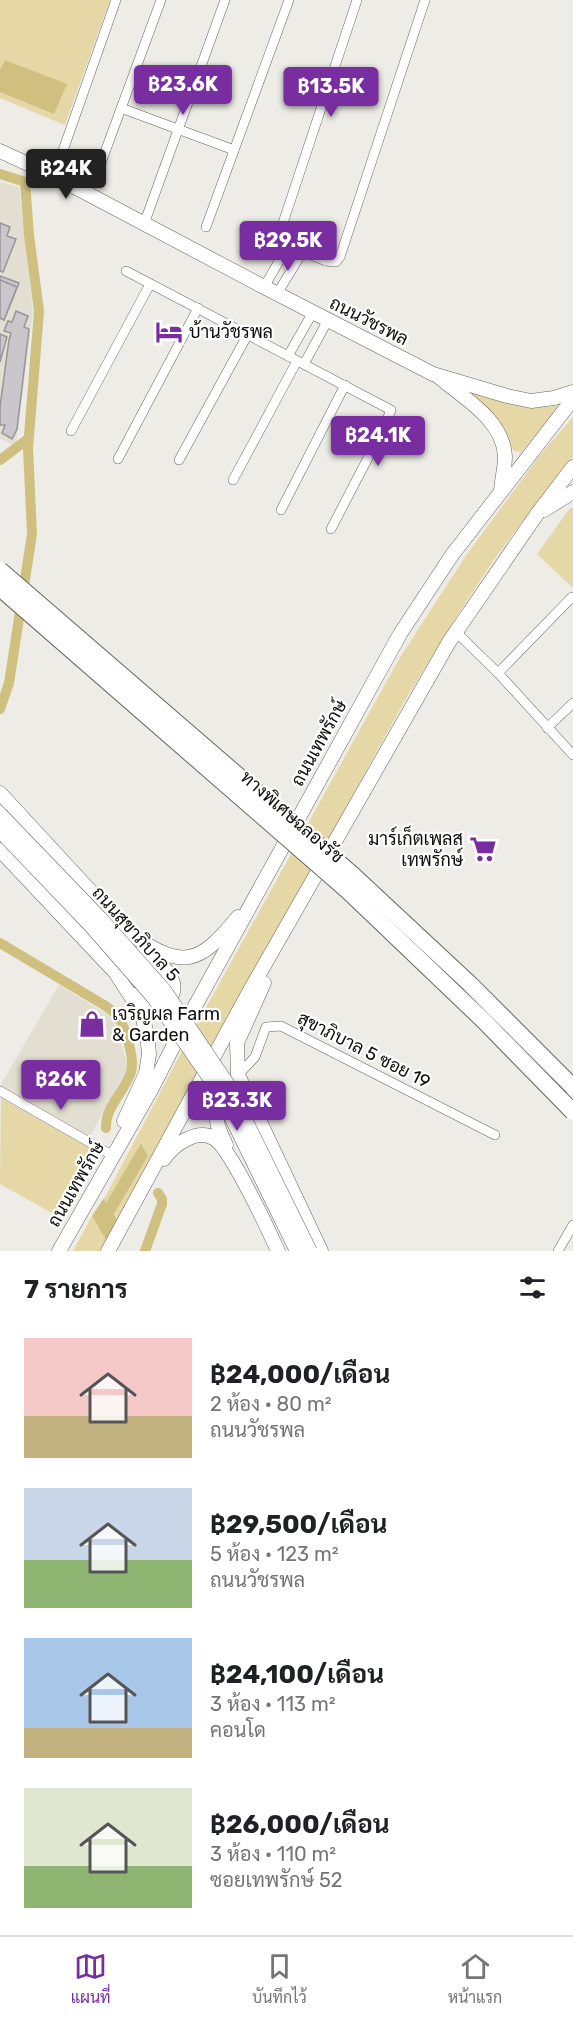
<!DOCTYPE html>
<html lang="th">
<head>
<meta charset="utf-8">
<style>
  :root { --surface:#fff; --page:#f6f6f6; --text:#202124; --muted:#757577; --line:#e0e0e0; --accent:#782ea1 }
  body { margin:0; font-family:Rubik,Sarabun,sans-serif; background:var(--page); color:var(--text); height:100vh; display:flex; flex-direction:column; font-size:22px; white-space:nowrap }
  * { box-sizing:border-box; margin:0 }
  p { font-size:20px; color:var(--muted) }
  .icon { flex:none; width:33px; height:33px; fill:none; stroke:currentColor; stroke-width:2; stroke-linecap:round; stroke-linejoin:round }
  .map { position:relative; height:1251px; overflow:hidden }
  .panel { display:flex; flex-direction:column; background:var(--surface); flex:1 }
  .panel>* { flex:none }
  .price { position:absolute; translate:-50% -51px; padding:0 14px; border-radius:6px; background:var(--accent); color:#fff; font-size:20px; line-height:39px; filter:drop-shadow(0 2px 3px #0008) }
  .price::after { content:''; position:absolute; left:50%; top:36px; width:18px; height:14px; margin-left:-9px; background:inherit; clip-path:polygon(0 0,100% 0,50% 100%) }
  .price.on { background:#222; color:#fff }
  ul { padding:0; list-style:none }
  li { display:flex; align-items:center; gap:18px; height:150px; padding:0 24px }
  li span { display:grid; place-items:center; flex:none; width:168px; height:120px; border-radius:0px; color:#555 }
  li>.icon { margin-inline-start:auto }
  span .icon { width:72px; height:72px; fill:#fffc; stroke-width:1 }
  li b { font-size:26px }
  h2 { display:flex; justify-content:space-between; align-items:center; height:72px; padding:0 24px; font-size:26px }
  .tabs { display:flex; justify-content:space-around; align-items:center; height:84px; border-top:2px solid var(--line); background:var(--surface); font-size:16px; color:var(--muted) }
  .tabs a { display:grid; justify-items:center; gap:3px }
  .tabs .on { color:var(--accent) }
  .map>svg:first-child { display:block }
</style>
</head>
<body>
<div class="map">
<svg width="573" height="1251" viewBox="0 0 573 1251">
  <rect width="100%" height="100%" fill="#edece6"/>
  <!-- built -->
  <g fill="#e2dfd2">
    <polygon points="0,182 19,187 33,312 16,446 0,439"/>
    <polygon points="59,985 114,1019 128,1067 89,1138 0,1086"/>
  </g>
  <!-- green -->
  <g fill="#e5d8a6">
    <polygon points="0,0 110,0 65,125 0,98"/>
    <polygon points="467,391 528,408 559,406 521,452 514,451 500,423"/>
    <polygon points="573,417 573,457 497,555 458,614 404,702 118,1222 114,1214 148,1156 141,1143 106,1203 104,1199 182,1051 399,659 465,557 540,455"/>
    <polygon points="570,508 573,508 573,588 537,554"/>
    <polygon points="1,1098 95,1151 59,1217 0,1184"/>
    <polygon points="92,1216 106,1240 101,1251 73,1251"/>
  </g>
  <!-- water -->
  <g fill="#d0c080">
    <polygon points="5,60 67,84 54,114 0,92 0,70"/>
    <polygon points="141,1143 148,1156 114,1214 118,1222 106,1240 92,1216 104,1198 106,1203"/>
  </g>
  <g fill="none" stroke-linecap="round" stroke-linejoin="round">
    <!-- canal -->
    <g stroke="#d0c080" stroke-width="10">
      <polyline points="0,174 25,182 29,235 39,311 28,448 32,534 9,683 0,709"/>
      <polyline points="0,460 28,439"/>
      <path d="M0,943L104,1005C108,1008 115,1012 118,1017C126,1028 135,1060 131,1072C125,1091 105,1107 106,1128"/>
      <polyline points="145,1251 162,1204 162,1199 158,1193"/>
    </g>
  </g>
  <!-- building -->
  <g fill="#c9c6cc" stroke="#98959a" stroke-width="1.5">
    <polygon points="0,223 10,227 7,236 16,239 3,272 0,271"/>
    <polygon points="0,276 19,283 4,320 0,318"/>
    <polygon points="0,280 17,287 4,320 0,318"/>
    <polygon points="16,311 28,316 24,327 29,329 17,429 12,439 2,433 5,425 0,425 0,407 9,340 11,333 4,331 8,321 12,322"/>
    <polygon points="0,334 7,337 0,362"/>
  </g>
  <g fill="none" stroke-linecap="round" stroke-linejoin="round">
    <defs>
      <g id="street">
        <path d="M357,0L280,232C286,248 312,255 326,261L336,262L340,257L425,0"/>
        <polyline points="121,108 234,150"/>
        <polyline points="98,171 161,0"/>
        <polyline points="54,176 116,0"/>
        <polyline points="144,224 225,0"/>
        <polyline points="206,227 289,0"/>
        <polyline points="126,271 391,410 383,429 331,529"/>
        <polyline points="264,287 289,244"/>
        <polyline points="277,294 303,251"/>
        <polyline points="288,356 313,312"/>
        <polyline points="304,364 328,320"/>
        <polyline points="71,431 150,284"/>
        <polyline points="118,459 198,308"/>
        <polyline points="179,460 248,334"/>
        <polyline points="233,480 297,361"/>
        <polyline points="281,510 345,385"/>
        <polyline points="456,632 498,673 573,755"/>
        <polyline points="498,673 572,597 573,599"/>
        <polyline points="547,728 573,703"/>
        <polyline points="238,1075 255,1057 266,1027 281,1026 495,1135"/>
        <polyline points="0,1091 110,1154"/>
        <polyline points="558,1251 573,1225"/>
      </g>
      <g id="secondary">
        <polyline points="0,151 54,176 264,287 433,374 507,396 531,401 554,398 573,392"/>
        <path d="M440,378C465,399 503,420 505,456C505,467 502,479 501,490"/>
        <polyline points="544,510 573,492"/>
        <path d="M0,793L130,934C183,969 198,966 238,917"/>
        <polyline points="0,850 115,972 141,1012 147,1034 149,1054 146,1073 124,1121"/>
        <polyline points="264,983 237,1043 238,1075 321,1251"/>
        <path d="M135,995C138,998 141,1002 145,1005C161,1013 179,996 172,980C167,968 153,958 144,949"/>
        <path d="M226,1145C216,1123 212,1119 226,1097L232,1095"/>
        <path d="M164,1159C173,1145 198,1127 215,1139C231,1150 268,1229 278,1251"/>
        <polyline points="59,1251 151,1090 178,1037 400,634 452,555 573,399"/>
        <polyline points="108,1251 249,992 449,642 537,514 573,467"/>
      </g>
    </defs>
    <!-- street casing -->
    <use href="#street" stroke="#666560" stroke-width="10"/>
    <!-- secondary casing -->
    <use href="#secondary" stroke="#666560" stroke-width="15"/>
    <!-- street -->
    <use href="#street" stroke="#fff" stroke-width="9"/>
    <!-- secondary -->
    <use href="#secondary" stroke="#fff" stroke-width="14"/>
    <defs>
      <g id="secondary-bridge">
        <polyline points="0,814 100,918 164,990 228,1085 310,1251"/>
        <polyline points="0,831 91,926 154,998 218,1090 297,1251"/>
      </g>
      <g id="highway-bridge">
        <polyline points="0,570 353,875 470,984 573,1087"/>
        <polyline points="0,588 348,891 483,1020 573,1112"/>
      </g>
    </defs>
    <!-- secondary-bridge casing -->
    <use href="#secondary-bridge" stroke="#666560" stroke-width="15" stroke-linecap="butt"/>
    <!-- highway-bridge casing -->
    <use href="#highway-bridge" stroke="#666560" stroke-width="18" stroke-linecap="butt"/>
    <!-- secondary-bridge -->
    <use href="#secondary-bridge" stroke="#fff" stroke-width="14"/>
    <!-- highway-bridge -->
    <use href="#highway-bridge" stroke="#fff" stroke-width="16"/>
  </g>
  <!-- icons -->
  <defs>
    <symbol id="hotel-bare" viewBox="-9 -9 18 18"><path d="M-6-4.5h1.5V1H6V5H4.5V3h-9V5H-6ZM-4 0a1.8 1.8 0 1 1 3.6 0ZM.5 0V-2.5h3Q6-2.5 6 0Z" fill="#782ea1" stroke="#fff" stroke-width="2.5" paint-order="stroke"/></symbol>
    <symbol id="supermarket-bare" viewBox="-9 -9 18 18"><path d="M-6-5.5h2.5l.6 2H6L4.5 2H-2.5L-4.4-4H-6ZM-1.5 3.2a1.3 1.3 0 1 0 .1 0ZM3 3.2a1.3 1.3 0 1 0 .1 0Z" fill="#782ea1" stroke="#fff" stroke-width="2.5" paint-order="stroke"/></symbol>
    <symbol id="shop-bare" viewBox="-9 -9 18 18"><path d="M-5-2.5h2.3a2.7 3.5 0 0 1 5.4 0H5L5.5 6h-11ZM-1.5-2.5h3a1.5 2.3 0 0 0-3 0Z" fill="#782ea1" stroke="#fff" stroke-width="2.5" paint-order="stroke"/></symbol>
  </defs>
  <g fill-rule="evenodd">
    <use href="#hotel-bare" x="150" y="313" width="38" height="38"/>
    <use href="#supermarket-bare" x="464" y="830" width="38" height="38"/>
    <use href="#shop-bare" x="73" y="1005" width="38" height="38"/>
  </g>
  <g text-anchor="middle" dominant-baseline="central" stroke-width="4.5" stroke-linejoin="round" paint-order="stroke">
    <!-- street labels -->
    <g font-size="18" fill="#0e0e0c" stroke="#fff">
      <text transform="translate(369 321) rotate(27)">ถนนวัชรพล</text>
      <text transform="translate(319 743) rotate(-61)">ถนนเทพรักษ์</text>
      <text transform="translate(292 817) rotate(41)">ทางพิเศษฉลองรัช</text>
      <text transform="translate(136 934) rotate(48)">ถนนสุขาภิบาล 5</text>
      <text transform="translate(364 1050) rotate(27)">สุขาภิบาล 5 ซอย 19</text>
      <text transform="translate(76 1184) rotate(-60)">ถนนเทพรักษ์</text>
    </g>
    <!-- poi labels -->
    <g font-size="18" fill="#0e0e0c" stroke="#fff" text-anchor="start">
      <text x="189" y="332">บ้านวัชรพล</text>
      <text x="463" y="839" text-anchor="end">มาร์เก็ตเพลส<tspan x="463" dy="21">เทพรักษ์</tspan></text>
      <text x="112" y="1014">เจริญผล Farm<tspan x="112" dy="21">&amp; Garden</tspan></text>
    </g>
  </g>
</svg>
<b class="price" style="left:183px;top:116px">฿23.6K</b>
<b class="price" style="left:331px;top:118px">฿13.5K</b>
<b class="price on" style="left:66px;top:200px">฿24K</b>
<b class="price" style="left:288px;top:272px">฿29.5K</b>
<b class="price" style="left:378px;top:467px">฿24.1K</b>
<b class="price" style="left:61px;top:1111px">฿26K</b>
<b class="price" style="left:237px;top:1132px">฿23.3K</b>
</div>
<section class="panel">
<h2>7 รายการ<svg class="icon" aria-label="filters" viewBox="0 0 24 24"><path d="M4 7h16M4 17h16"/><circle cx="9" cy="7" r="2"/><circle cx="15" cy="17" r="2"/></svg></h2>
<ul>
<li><span style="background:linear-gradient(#f6c9c9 65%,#c2b280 0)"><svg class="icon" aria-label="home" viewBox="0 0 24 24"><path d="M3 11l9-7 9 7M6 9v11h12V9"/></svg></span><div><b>฿24,000/เดือน</b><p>2 ห้อง · 80 m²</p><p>ถนนวัชรพล</p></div></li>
<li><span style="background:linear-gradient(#c9d6e8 60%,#8fb573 0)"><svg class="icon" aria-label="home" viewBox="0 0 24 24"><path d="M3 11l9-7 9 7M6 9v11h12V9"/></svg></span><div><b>฿29,500/เดือน</b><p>5 ห้อง · 123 m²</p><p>ถนนวัชรพล</p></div></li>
<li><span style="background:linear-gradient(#a9c7e8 75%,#c2b280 0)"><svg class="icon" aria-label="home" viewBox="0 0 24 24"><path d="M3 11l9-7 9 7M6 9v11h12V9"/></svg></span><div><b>฿24,100/เดือน</b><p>3 ห้อง · 113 m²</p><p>คอนโด</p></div></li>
<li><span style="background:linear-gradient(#dfe7d0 65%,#8fb573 0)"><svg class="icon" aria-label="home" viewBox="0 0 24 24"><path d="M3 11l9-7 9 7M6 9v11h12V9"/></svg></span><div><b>฿26,000/เดือน</b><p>3 ห้อง · 110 m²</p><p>ซอยเทพรักษ์ 52</p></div></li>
</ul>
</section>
<nav class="tabs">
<a class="on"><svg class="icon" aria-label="map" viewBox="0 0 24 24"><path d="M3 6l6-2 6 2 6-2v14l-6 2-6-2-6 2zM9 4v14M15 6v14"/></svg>แผนที่</a>
<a><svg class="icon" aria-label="saved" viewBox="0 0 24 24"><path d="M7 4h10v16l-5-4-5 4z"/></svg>บันทึกไว้</a>
<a><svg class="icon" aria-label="home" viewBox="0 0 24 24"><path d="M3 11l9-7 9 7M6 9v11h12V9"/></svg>หน้าแรก</a>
</nav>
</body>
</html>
